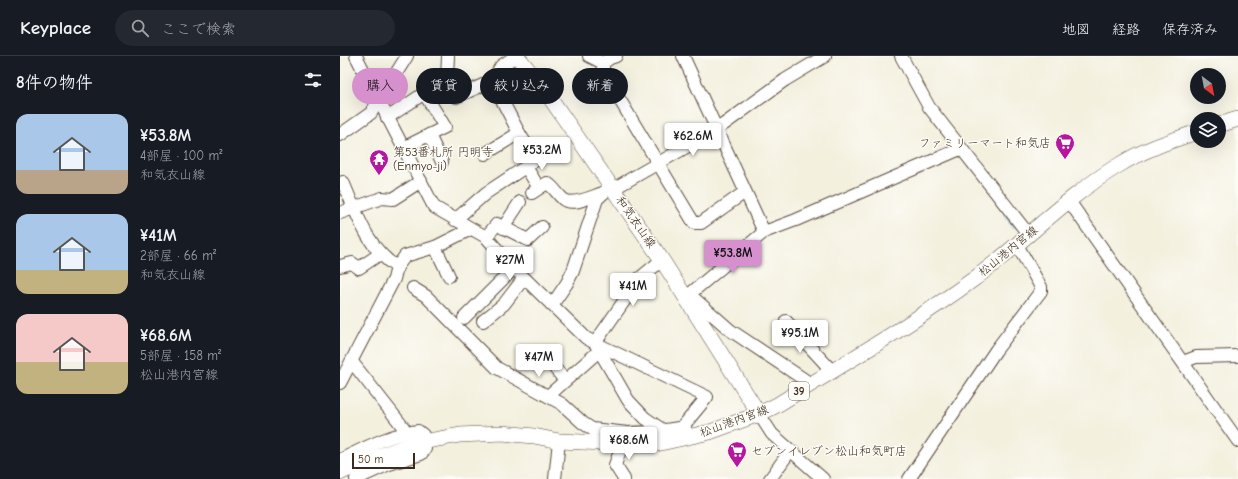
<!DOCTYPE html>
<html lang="ja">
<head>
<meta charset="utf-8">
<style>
  :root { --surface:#171b24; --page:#242831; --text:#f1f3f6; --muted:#9ea1a6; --line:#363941; --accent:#d690ce }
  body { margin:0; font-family:"Comic Neue","Klee One",sans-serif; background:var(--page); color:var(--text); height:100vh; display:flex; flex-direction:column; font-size:15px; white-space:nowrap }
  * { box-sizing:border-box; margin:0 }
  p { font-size:13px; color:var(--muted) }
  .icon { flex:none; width:22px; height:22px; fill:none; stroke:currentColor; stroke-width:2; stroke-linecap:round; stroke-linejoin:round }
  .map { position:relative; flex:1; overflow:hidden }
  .side { display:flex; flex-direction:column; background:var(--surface); width:340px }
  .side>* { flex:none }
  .hud { position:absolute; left:12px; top:12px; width:380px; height:36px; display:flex; gap:8px }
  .needle { width:26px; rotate:148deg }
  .controls { position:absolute; left:850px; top:12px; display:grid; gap:8px }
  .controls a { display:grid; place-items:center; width:36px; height:36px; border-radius:50%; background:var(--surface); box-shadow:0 4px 16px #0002; font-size:20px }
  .scale { position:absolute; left:12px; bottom:10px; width:63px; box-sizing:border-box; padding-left:4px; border:2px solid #3b2a1e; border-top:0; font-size:11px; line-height:14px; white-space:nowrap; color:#3b2a1e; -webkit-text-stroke:3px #fdfcf7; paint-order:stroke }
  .price { position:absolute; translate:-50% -34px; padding:0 9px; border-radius:4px; background:#fff; color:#222; font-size:13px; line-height:26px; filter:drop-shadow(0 1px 2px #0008) }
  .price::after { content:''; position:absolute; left:50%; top:24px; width:12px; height:9px; margin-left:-6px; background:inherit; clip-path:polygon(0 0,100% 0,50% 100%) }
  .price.on { background:var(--accent); color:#111 }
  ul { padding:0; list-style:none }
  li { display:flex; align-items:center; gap:12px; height:100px; padding:0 16px }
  li span { display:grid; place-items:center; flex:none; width:112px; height:80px; border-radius:12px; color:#555 }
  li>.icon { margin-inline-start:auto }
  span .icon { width:48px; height:48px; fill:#fffc; stroke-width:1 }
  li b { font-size:17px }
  h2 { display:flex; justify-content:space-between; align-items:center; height:48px; padding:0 16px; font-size:17px }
  .tag { padding:0 14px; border-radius:18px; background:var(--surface); box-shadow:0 4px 16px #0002; font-size:14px; line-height:36px }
  .tag.on { background:var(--accent); color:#111 }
  header { display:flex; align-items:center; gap:24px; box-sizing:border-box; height:56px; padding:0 20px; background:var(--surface); border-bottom:1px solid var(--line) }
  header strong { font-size:19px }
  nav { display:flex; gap:22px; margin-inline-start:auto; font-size:14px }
  .search { width:280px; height:36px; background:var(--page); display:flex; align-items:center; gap:10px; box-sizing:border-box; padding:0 14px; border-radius:22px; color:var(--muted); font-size:15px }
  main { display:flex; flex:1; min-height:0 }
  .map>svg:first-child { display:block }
</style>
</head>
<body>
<header>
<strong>Keyplace</strong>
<div class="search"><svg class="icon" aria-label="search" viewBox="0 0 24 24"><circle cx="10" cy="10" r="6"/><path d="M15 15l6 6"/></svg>ここで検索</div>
<nav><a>地図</a><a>経路</a><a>保存済み</a></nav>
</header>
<main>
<section class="side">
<h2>8件の物件<svg class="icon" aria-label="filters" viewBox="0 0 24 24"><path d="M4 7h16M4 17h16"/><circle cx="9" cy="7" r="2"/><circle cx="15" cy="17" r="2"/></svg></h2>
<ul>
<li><span style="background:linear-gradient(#a9c7e8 70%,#b9a48a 0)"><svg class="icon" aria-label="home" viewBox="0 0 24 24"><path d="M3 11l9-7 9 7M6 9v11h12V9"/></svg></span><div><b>¥53.8M</b><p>4部屋 · 100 m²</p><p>和気衣山線</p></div></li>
<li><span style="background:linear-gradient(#a9c7e8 70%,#c2b280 0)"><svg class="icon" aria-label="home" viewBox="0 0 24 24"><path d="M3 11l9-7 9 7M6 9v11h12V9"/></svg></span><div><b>¥41M</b><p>2部屋 · 66 m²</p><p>和気衣山線</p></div></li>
<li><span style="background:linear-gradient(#f6c9c9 60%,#c2b280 0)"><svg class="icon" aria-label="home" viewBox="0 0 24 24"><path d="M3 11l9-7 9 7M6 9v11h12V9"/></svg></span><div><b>¥68.6M</b><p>5部屋 · 158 m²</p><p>松山港内宮線</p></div></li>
</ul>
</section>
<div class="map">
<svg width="898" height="423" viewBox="0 0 898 423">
  <rect width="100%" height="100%" fill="#fdfcf7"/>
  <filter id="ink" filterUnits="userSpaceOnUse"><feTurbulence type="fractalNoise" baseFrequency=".025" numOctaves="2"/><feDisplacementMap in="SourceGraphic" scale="8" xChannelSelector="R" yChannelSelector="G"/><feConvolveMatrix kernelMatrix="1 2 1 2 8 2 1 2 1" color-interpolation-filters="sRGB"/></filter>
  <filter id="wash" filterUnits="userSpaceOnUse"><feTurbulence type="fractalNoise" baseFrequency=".012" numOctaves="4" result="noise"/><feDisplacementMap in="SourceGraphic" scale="16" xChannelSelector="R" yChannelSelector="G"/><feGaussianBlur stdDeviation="0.9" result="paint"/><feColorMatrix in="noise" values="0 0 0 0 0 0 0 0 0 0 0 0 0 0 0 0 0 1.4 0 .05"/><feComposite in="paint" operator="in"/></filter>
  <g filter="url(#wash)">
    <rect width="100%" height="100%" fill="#f3f0de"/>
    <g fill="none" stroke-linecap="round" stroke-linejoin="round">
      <!-- stream -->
      <polyline stroke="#5db3d9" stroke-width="2.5" points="666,159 674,171"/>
    </g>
  </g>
  <g filter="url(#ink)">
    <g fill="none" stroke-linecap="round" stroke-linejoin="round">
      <defs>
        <g id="minor">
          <polyline points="16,0 94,151 146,181 174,212 246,282 255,287 367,341 344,369 348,381"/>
          <polyline points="108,0 107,22 116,41 152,25"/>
          <polyline points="249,0 263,7"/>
          <polyline points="276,0 270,2 263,7 263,16 354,167 361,167 405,136"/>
          <polyline points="343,0 424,176"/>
          <polyline points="561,0 589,51 689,179"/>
          <polyline points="47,62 107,22"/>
          <polyline points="0,79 31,57 67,0"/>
          <polyline points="89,79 102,106"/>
          <polyline points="63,92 105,71 84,37"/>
          <polyline points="145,98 179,77"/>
          <polyline points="186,111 199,132"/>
          <path d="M0,128L3,126C16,156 28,194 57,211"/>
          <polyline points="273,133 376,74 445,24 485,0"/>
          <path d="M192,137L207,127C214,131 217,138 223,143C232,151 253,140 263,137"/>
          <polyline points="729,145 898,385"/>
          <polyline points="0,157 42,142 53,143 81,125"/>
          <polyline points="115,164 146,137 196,104 179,77 152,25 161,10 176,0"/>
          <polyline points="163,172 180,146"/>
          <polyline points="146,181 157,168 188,184 202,171"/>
          <polyline points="95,191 109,220"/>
          <polyline points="322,204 300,222 255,287 288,344 305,362 324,375"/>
          <polyline points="0,210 12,207 19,212 40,198"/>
          <polyline points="73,232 86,240 157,312 222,348 243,367 252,373 288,377 313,376 345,371"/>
          <polyline points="349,238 390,274 471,328"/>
          <polyline points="345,242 424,176 456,164 620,93"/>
          <polyline points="212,249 227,227 233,215 257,143 271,130"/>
          <polyline points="124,262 174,212"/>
          <polyline points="143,265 164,248 184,222"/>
          <polyline points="446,265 492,315"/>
          <polyline points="207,303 224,323"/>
          <polyline points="12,306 67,376"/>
          <polyline points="843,306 856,301 898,300"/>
          <polyline points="0,327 54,223 57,211 65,200 95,191 131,173"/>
          <polyline points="208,340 259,295"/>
          <polyline points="419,358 432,378 483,423"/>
          <polyline points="282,389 275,409 284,423"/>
          <path d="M0,404C25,392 50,378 78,375L83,379L85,393L81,398L49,408L16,423"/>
          <polyline points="215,423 219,385"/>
          <polyline points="430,423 450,395"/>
          <polyline points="569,423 656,294 701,235 701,231 677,189"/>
        </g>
        <g id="major">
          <polyline points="177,0 206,36 322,204 419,358"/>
          <polyline points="879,69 898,63"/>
          <path d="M0,417L33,402L72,388L120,379L162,377L194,380L219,385L312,389L370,376L419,358L437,349C503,308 571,269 634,223C683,187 726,141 779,109C803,94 830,85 857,76"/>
        </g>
      </defs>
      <!-- minor casing -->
      <use href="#minor" stroke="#57483b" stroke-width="14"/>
      <!-- major casing -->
      <use href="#major" stroke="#57483b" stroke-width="16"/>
      <!-- minor -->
      <use href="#minor" stroke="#fff" stroke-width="12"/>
      <!-- major -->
      <use href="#major" stroke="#fff" stroke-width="15"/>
    </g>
  </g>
  <!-- icons -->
  <defs>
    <symbol id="supermarket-pin" viewBox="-11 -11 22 30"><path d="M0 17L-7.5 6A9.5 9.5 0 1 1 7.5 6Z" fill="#b5179e" stroke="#fdfcf7"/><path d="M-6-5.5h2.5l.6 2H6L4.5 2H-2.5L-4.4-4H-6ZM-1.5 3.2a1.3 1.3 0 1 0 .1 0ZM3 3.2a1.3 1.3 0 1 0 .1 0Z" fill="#fff"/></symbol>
    <symbol id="temple-pin" viewBox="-11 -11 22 30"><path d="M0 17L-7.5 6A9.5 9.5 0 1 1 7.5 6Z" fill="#b5179e" stroke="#fdfcf7"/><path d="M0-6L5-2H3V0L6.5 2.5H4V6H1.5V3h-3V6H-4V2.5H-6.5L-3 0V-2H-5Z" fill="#fff"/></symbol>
  </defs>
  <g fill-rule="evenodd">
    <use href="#supermarket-pin" x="714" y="76" width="22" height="30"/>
    <use href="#temple-pin" x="28" y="92" width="22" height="30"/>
    <use href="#supermarket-pin" x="386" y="384" width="22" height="30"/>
  </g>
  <g text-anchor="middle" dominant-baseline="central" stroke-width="3" stroke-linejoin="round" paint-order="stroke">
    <!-- shield labels -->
    <rect fill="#fdfcf7" stroke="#75695f" stroke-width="1" x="449" y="326" width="20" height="18" rx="3"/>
    <g font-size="11" font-weight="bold" fill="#3b2a1e">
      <text x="459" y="335">39</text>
    </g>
    <!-- poi labels -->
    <g font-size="12" fill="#3b2a1e" stroke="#fdfcf7" text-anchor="start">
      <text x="711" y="87" text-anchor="end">ファミリーマート和気店</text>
      <text x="53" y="96">第53番札所 円明寺<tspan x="53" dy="14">(Enmyo-ji)</tspan></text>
      <text x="411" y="395">セブンイレブン松山和気町店</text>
    </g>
    <!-- street labels -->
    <g font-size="12" fill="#3b2a1e" stroke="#fdfcf7">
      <text transform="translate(296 166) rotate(55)">和気衣山線</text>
      <text transform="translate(668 195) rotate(-39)">松山港内宮線</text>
      <text transform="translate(394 365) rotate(-20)">松山港内宮線</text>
    </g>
  </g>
</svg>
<div class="controls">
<a><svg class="needle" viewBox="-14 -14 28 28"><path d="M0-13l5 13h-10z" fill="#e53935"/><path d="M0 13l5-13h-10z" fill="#9ea1a6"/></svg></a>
<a><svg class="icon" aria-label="layers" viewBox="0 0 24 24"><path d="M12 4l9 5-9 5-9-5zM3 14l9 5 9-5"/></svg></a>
</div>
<div class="scale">50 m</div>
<b class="price" style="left:353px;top:101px">¥62.6M</b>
<b class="price" style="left:202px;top:115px">¥53.2M</b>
<b class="price on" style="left:393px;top:218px">¥53.8M</b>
<b class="price" style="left:170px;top:225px">¥27M</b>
<b class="price" style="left:293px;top:251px">¥41M</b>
<b class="price" style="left:460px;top:298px">¥95.1M</b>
<b class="price" style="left:199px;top:322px">¥47M</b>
<b class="price" style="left:289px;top:405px">¥68.6M</b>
<div class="hud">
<a class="tag on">購入</a>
<a class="tag">賃貸</a>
<a class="tag">絞り込み</a>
<a class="tag">新着</a>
</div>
</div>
</main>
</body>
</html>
